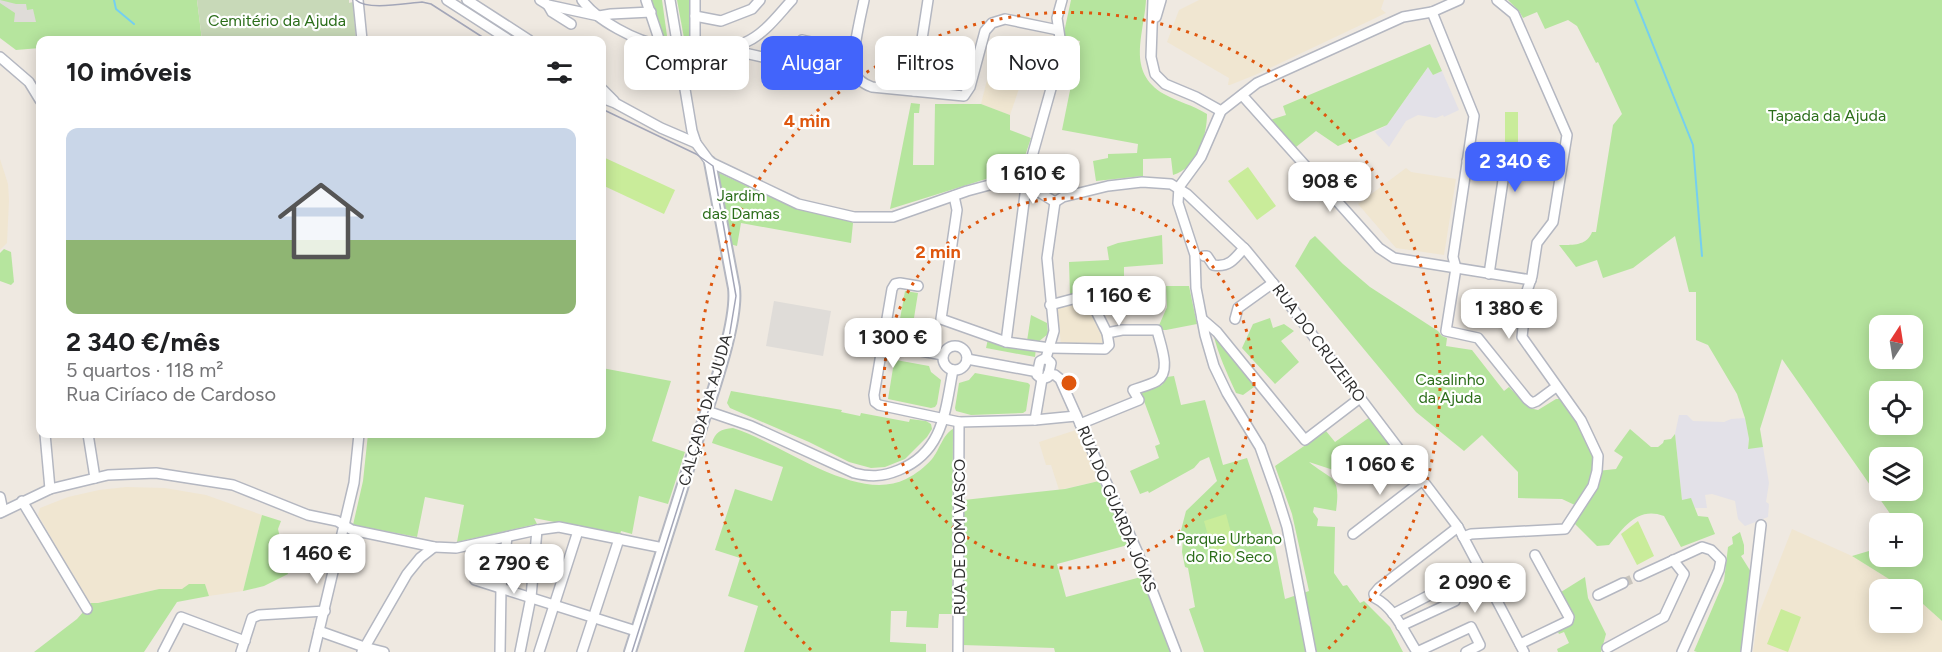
<!DOCTYPE html>
<html lang="pt">
<head>
<meta charset="utf-8">
<style>
  :root { --surface:#fff; --page:#f2f2f2; --text:#202124; --muted:#757577; --accent:#4264fb }
  body { margin:0; font-family:Figtree,sans-serif; background:var(--page); color:var(--text); height:100vh; display:flex; flex-direction:column; font-size:22px; white-space:nowrap }
  * { box-sizing:border-box; margin:0 }
  p { font-size:20px; color:var(--muted) }
  .icon { flex:none; width:33px; height:33px; fill:none; stroke:currentColor; stroke-width:2; stroke-linecap:round; stroke-linejoin:round }
  .map { position:relative; flex:1; overflow:hidden }
  .drawer { position:absolute; left:36px; top:36px; width:570px; height:402px; display:flex; flex-direction:column; background:var(--surface); border-radius:12px; box-shadow:0 3px 15px #0003 }
  .drawer>* { flex:none }
  .top-card { position:absolute; left:624px; top:36px; width:570px; height:54px; display:flex; gap:12px }
  .needle { width:39px; rotate:12deg }
  .tools { position:absolute; left:1869px; top:315px; display:grid; gap:12px }
  .tools a { display:grid; place-items:center; width:54px; height:54px; border-radius:12px; background:var(--surface); box-shadow:0 3px 15px #0003; font-size:30px }
  .price { position:absolute; translate:-50% -51px; padding:0 14px; border-radius:12px; background:#fff; color:#222; font-size:20px; line-height:39px; filter:drop-shadow(0 2px 3px #0008) }
  .price::after { content:''; position:absolute; left:50%; top:36px; width:18px; height:14px; margin-left:-9px; background:inherit; clip-path:polygon(0 0,100% 0,50% 100%) }
  .price.current { background:var(--accent); color:#fff }
  ul { padding:0; list-style:none }
  li { display:grid; align-content:center; gap:12px; height:318px; padding:0 30px }
  li span { display:grid; place-items:center; height:186px; border-radius:12px; color:#555 }
  li>.icon { margin-inline-start:auto }
  span .icon { width:108px; height:108px; fill:#fffc; stroke-width:1 }
  li b { font-size:26px }
  h2 { display:flex; justify-content:space-between; align-items:center; height:72px; padding:0 30px; font-size:26px }
  .tag { padding:0 21px; border-radius:12px; background:var(--surface); box-shadow:0 3px 15px #0003; font-size:21px; line-height:54px }
  .tag.current { background:var(--accent); color:#fff }
  .map>svg:first-child { display:block }
</style>
</head>
<body>
<div class="map">
<svg width="1942" height="652" viewBox="0 0 1942 652">
  <rect width="100%" height="100%" fill="#efe9e1"/>
  <!-- industrial -->
  <g fill="#e3e1e8">
    <polygon points="1429,66 1433,75 1442,71 1459,110 1444,117 1443,115 1436,118 1418,115 1406,121 1389,147 1375,132 1387,125"/>
    <polygon points="1679,415 1687,415 1693,421 1724,422 1731,419 1745,418 1749,439 1748,448 1763,447 1769,483 1766,502 1769,504 1768,517 1745,526 1738,519 1735,501 1712,494 1705,495 1707,508 1695,508 1691,499 1682,500 1675,434"/>
  </g>
  <!-- education -->
  <g fill="#f0e6d1">
    <polygon points="1199,0 1384,0 1381,9 1386,13 1255,75 1230,85 1228,85 1229,78 1167,42 1179,10"/>
    <polygon points="1000,43 1033,48 1010,115 981,104 994,52 998,52"/>
    <polygon points="0,159 8,184 9,200 7,243 0,250"/>
    <polygon points="1406,168 1411,172 1456,179 1444,255 1396,248 1358,204"/>
    <polygon points="1087,298 1098,314 1106,344 1061,345 1057,306"/>
    <polygon points="1079,429 1099,481 1059,490 1051,465 1046,465 1039,442"/>
    <polygon points="126,487 165,488 206,495 262,515 243,591 209,596 205,584 182,589 159,589 98,603 91,603 86,598 38,515 40,508 68,497 99,490"/>
    <polygon points="1792,529 1852,556 1905,589 1880,590 1880,622 1912,622 1913,595 1942,621 1942,652 1753,652 1758,616"/>
  </g>
  <!-- green -->
  <g fill="#b6e59e" fill-rule="evenodd">
    <polygon points="0,0 197,0 202,40 40,40 40,48 16,50 0,38"/>
    <polygon points="648,0 662,0 668,43 663,41"/>
    <polygon points="677,0 691,0 690,36 684,38"/>
    <path d="M1071,0H1146C1144,35 1126,72 1164,94C1178,102 1193,105 1207,114C1207,137 1196,169 1173,175L1171,158L1143,159V176L1096,181L1093,161L1108,158V154L1137,153L1138,144L1062,130L1080,41L1063,37Z"/>
    <path d="M1508,0H1942V621L1913,595L1912,590L1905,589L1852,556L1879,548L1880,556H1912V524L1889,523L1891,515L1782,359L1760,429L1763,447L1748,449L1749,439L1745,418L1737,394L1708,345L1696,340V292H1689L1675,236L1633,268L1603,278L1597,260L1576,267L1559,245C1572,245 1587,246 1592,232H1596L1613,125L1622,114L1598,62L1596,63L1577,26L1568,20L1545,29L1537,12L1523,18L1519,11ZM1880,326H1912V358H1880ZM1880,392H1912V424H1880ZM1880,458H1912V490H1880Z"/>
    <polygon points="1430,44 1442,71 1433,75 1428,67 1387,125 1338,146 1316,131 1296,147 1270,120 1286,115 1283,106"/>
    <polygon points="911,103 920,104 919,113 914,113 913,165 934,165 935,104 981,104 1010,115 1010,130 1031,138 1021,168 890,209"/>
    <polygon points="717,172 792,207 849,219 853,223 851,243 741,223 737,246 730,244"/>
    <polygon points="1162,235 1163,264 1124,267 1124,287 1070,296 1069,262 1109,260 1107,247 1118,243"/>
    <path d="M1315,236L1343,264L1370,287L1438,331L1442,336L1447,338L1446,346L1472,350L1504,391L1509,387L1529,408L1538,410L1556,399H1559L1564,404L1566,403L1578,422L1593,458H1596L1597,471L1616,469L1623,457L1614,451L1630,429L1651,447H1658L1663,443L1664,440L1671,439L1675,434L1682,500L1691,498L1698,516L1708,517L1715,534L1681,547L1664,516C1637,506 1624,528 1609,545L1597,546L1572,521L1579,507L1562,499L1518,498V472L1482,435L1464,451L1416,412L1295,266L1310,240Z"/>
    <polygon points="4,249 11,252 14,282 11,285 0,281 0,253"/>
    <polygon points="1166,286 1189,286 1197,324 1166,330 1157,330 1167,307"/>
    <polygon points="905,291 918,293 914,318 937,322 933,339 899,333 898,330"/>
    <polygon points="1031,315 1047,323 1048,334 1038,342 1027,341"/>
    <polygon points="1270,318 1273,328 1284,324 1294,331 1281,341 1299,362 1275,384 1242,348 1253,324"/>
    <path d="M1213,333L1258,381L1254,387L1243,395L1236,393C1227,373 1218,354 1213,333Z"/>
    <polygon points="988,339 1036,348 1035,357 986,348"/>
    <polygon points="896,360 929,366 931,372 941,380 937,404 935,407 931,408 888,399 894,362"/>
    <polygon points="602,368 671,381 652,441 685,452 668,504 639,496 632,534 621,531 620,535 534,518 537,524 457,542 464,505 425,497 417,537 353,525 363,481 368,434 602,434"/>
    <polygon points="975,373 1028,383 1030,385 1026,411 1023,413 971,415 956,411 955,408 959,383 969,380"/>
    <path d="M1174,376L1181,405L1205,400L1223,465L1247,458L1272,531L1285,599L1309,591L1292,514L1275,466L1326,431L1335,442L1370,417L1392,447L1377,459L1388,471L1379,485L1309,462C1332,481 1341,474 1336,511L1314,507L1313,512L1318,519L1317,526L1335,527L1334,573L1343,586L1347,585L1360,603L1364,601L1390,627L1403,652H1204L1189,609L1195,607L1188,568L1185,567L1182,552L1183,538H1179L1186,511L1217,481L1209,457L1200,461L1194,468L1149,493L1148,491L1140,494L1130,471L1159,458L1155,446L1160,444L1141,393L1162,385L1167,377Z"/>
    <polygon points="731,391 842,410 841,412 860,416 861,413 909,422 910,419 926,421 931,424 932,429 927,437 905,459 885,467 871,468 849,462 809,442 730,408 727,403"/>
    <path d="M733,428C782,443 856,504 906,479C916,474 925,467 932,459C939,451 943,434 953,429L952,614H939L938,628L906,627L907,611H891L890,642L926,644V652H744L758,606L728,596L740,558L715,550L735,489L772,501L783,467L712,443C715,432 721,429 733,428Z"/>
    <polygon points="1099,481 1128,545 1057,564 1066,597 1141,577 1171,652 1055,652 1054,648 962,645 964,500 1065,489"/>
    <polygon points="262,515 281,521 278,529 288,574 264,586 243,591"/>
    <polygon points="1740,532 1744,545 1744,554 1741,556 1751,572 1742,652 1697,652 1694,651 1724,581 1728,547 1733,544 1732,537"/>
    <polygon points="1585,577 1588,598 1606,634 1601,652 1558,652 1557,649 1569,643 1564,632 1559,634 1556,628 1575,619 1561,592"/>
    <polygon points="189,584 205,584 209,596 177,602 144,652 34,652 77,619 91,603 98,603 159,589 182,589"/>
  </g>
  <!-- cemetery -->
  <polygon fill="#c8d9b8" points="197,0 349,0 349,3 353,2 356,40 202,40"/>
  <!-- pitch -->
  <g fill="#c9ec9a">
    <rect x="1505" y="112" width="13" height="30"/>
    <polygon points="603,157 675,190 664,214 602,185"/>
    <polygon points="1248,167 1276,206 1257,220 1228,181"/>
    <polygon points="1226,514 1238,559 1216,565 1204,521"/>
    <polygon points="1638,521 1654,556 1637,565 1621,534"/>
    <polygon points="1781,609 1801,617 1788,652 1767,644"/>
  </g>
  <!-- plaza -->
  <g fill="#dfdcd8">
    <polygon points="0,0 16,4 26,4 27,10 33,9 36,22 14,22 15,13 0,3"/>
    <polygon points="774,301 831,311 823,356 766,346"/>
  </g>
  <g fill="none" stroke-linecap="round" stroke-linejoin="round">
    <!-- stream -->
    <g stroke="#75cff0" stroke-width="2">
      <polyline points="114,0 116,9 134,24"/>
      <polyline points="1635,0 1693,145 1702,256"/>
    </g>
    <!-- minor-tunnel -->
    <polyline stroke="#c8c4bd" stroke-width="9" stroke-dasharray="9 4.5" stroke-linecap="butt" points="1623,583 1639,576"/>
    <defs>
      <g id="minor">
        <polyline points="358,0 362,40"/>
        <polyline points="447,0 509,40"/>
        <polyline points="467,0 529,40"/>
        <polyline points="540,0 548,5 599,16 611,14 651,12"/>
        <path d="M582,0C596,20 637,42 661,45C672,46 683,43 694,43C712,44 726,50 744,43C764,35 778,15 792,0"/>
        <polyline points="646,0 661,45"/>
        <polyline points="670,0 692,131 696,143 710,162 798,204 854,217 893,217 967,191 1008,180 1026,184 1055,202"/>
        <path d="M864,0C861,15 850,59 855,72C857,80 864,84 872,87L964,96L970,87L985,31L992,23L1005,19L1058,30"/>
        <polyline points="1153,0 1151,57 1155,74 1165,84 1196,97 1221,111"/>
        <polyline points="548,5 552,12 571,24"/>
        <polyline points="1432,12 1474,116 1453,257 1456,268 1446,331 1478,338 1527,399 1532,403 1537,401 1556,387"/>
        <polyline points="695,16 721,21 752,9 760,0"/>
        <polyline points="1156,17 1161,0"/>
        <polyline points="695,43 695,0"/>
        <polyline points="727,49 797,65 802,40 816,43 813,58 799,55"/>
        <polyline points="0,57 29,82 40,100"/>
        <polyline points="602,89 614,101"/>
        <polyline points="914,91 928,0"/>
        <polyline points="1242,95 1379,248 1394,258 1531,280"/>
        <polyline points="602,98 615,103 661,128 696,143"/>
        <polyline points="1467,161 1505,167 1489,274"/>
        <polyline points="1179,187 1178,203 1195,255 1196,288 1205,335 1214,366 1227,393 1260,447 1277,495 1287,527 1311,652"/>
        <polyline points="1179,187 1201,157 1221,111 1257,83 1403,17 1432,12 1459,0"/>
        <polyline points="954,196 957,210 941,319 1006,342 1050,348 1105,349 1109,345 1107,333 1088,295 1050,305"/>
        <polyline points="1055,202 1063,197 1108,186 1142,182 1171,184 1187,194 1246,250 1273,283 1458,527 1524,652"/>
        <path d="M1204,256H1207L1213,265C1228,268 1235,259 1244,248"/>
        <polyline points="918,286 900,283 895,284 892,289 874,395 875,402 879,405 959,422 1035,420 1076,416"/>
        <polyline points="1202,319 1217,332 1305,440 1360,398"/>
        <polyline points="1235,319 1238,308 1273,283"/>
        <polyline points="1006,342 1028,171 1054,78 1060,38 1057,18 1062,0"/>
        <polyline points="883,344 943,355"/>
        <circle cx="955" cy="358" r="12"/>
        <polyline points="1046,358 1051,363 1048,377 1042,379 1037,375 1040,361 1046,358 1054,331 1047,258 1055,202"/>
        <polyline points="967,359 1038,372"/>
        <polyline points="1048,374 1055,375 1060,379 1137,551 1176,652"/>
        <path d="M707,411L751,426L854,473C870,477 882,477 899,470C943,452 945,412 953,370"/>
        <polyline points="1035,420 1042,379"/>
        <path d="M1080,424L1139,400L1133,390C1141,387 1150,385 1157,381C1172,371 1160,344 1157,330H1122L1107,333"/>
        <polyline points="45,434 50,489"/>
        <polyline points="88,434 95,478"/>
        <polyline points="0,497 3,511"/>
        <polyline points="22,501 87,609"/>
        <polyline points="0,513 50,489 108,475 156,473 233,485 308,515 337,521 352,530 434,547 456,548 537,530 559,527 663,548"/>
        <polyline points="1353,534 1423,480"/>
        <polyline points="1463,537 1471,534 1565,529 1593,486 1597,471 1598,456 1581,420 1522,337 1527,291 1532,276 1537,243 1553,222 1567,135 1514,14 1497,0"/>
        <polyline points="472,559 475,580 636,631"/>
        <polyline points="1639,576 1702,547 1711,550 1721,560 1719,570 1682,652"/>
        <polyline points="1598,595 1623,583"/>
        <polyline points="1393,614 1447,586 1455,601 1401,626"/>
        <polyline points="319,631 364,647 384,652"/>
        <polyline points="1520,644 1568,621 1569,617 1535,555"/>
        <polyline points="1607,648 1664,617 1684,574 1673,560"/>
        <polyline points="163,652 181,617 245,641"/>
        <polyline points="241,652 252,618 259,615 325,611"/>
        <polyline points="314,652 354,483 359,434"/>
        <polyline points="362,652 407,574 420,558 434,547"/>
        <polyline points="500,652 501,588 507,537"/>
        <polyline points="520,652 531,597 537,530"/>
        <polyline points="539,652 578,531"/>
        <polyline points="582,652 619,539"/>
        <polyline points="958,652 959,422"/>
        <path d="M1417,652C1405,634 1395,608 1375,598L1374,594L1379,588L1458,527"/>
        <polyline points="1417,652 1471,627 1480,645 1466,652"/>
        <polyline points="1746,652 1761,525"/>
      </g>
      <path id="tertiary" d="M630,652C654,576 678,501 702,425C713,391 738,321 734,288L710,162"/>
    </defs>
    <!-- minor casing -->
    <use href="#minor" stroke="#b4b7c1" stroke-width="12"/>
    <!-- tertiary casing -->
    <use href="#tertiary" stroke="#b4b7c1" stroke-width="14"/>
    <!-- minor -->
    <use href="#minor" stroke="#fff" stroke-width="9"/>
    <!-- tertiary -->
    <use href="#tertiary" stroke="#fff" stroke-width="10"/>
    <!-- tram -->
    <g stroke="#a3a6b8" stroke-width="1.5">
      <path d="M356,0C367,11 407,3 422,2L431,4L487,40"/>
      <polyline points="602,109 696,154 713,166 736,296 729,338 720,374 632,652"/>
    </g>
  </g>
  <!-- distance rings -->
  <g fill="none" stroke="#df570e" stroke-width="3" stroke-dasharray="3 6">
    <circle cx="1069" cy="383" r="185"/>
    <path d="M811 650A371 371 0 1 1 1327 650"/>
  </g>
  <g text-anchor="middle" dominant-baseline="central" stroke-width="4.5" stroke-linejoin="round" paint-order="stroke">
    <!-- park labels -->
    <g font-size="16" fill="#2c6e1b" stroke="#fff">
      <text x="277" y="20">Cemitério da Ajuda</text>
      <text x="1827" y="115">Tapada da Ajuda</text>
      <text x="741" y="195">Jardim<tspan x="741" dy="18">das Damas</tspan></text>
      <text x="1450" y="379">Casalinho<tspan x="1450" dy="18">da Ajuda</tspan></text>
      <text x="1229" y="538">Parque Urbano<tspan x="1229" dy="18">do Rio Seco</tspan></text>
    </g>
    <!-- street labels -->
    <g font-size="16" fill="#2e2e2e" stroke="#fff">
      <text transform="translate(1319 343) rotate(53)">RUA DO CRUZEIRO</text>
      <text transform="translate(705 410) rotate(-74)">CALÇADA DA AJUDA</text>
      <text transform="translate(1117 509) rotate(67)">RUA DO GUARDA JÓIAS</text>
      <text transform="translate(959 537) rotate(-90)">RUA DE DOM VASCO</text>
    </g>
  </g>
  <circle cx="1069" cy="383" r="9" fill="#df570e" stroke="#fff" stroke-width="3"/>
  <g font-size="18" text-anchor="middle" font-weight="bold" fill="#df570e" stroke="#fff" stroke-width="4.5" stroke-linejoin="round" paint-order="stroke">
    <text x="807" y="127">4 min</text>
    <text x="938" y="258">2 min</text>
  </g>
</svg>
<div class="tools">
<a><svg class="needle" viewBox="-14 -14 28 28"><path d="M0-13l5 13h-10z" fill="#e53935"/><path d="M0 13l5-13h-10z" fill="#757577"/></svg></a>
<a><svg class="icon" aria-label="locate" viewBox="0 0 24 24"><circle cx="12" cy="12" r="6"/><path d="M12 2v4M12 18v4M2 12h4M18 12h4"/></svg></a>
<a><svg class="icon" aria-label="layers" viewBox="0 0 24 24"><path d="M12 4l9 5-9 5-9-5zM3 14l9 5 9-5"/></svg></a>
<a>+</a>
<a>−</a>
</div>
<b class="price current" style="left:1515px;top:193px">2 340 €</b>
<b class="price" style="left:1033px;top:205px">1 610 €</b>
<b class="price" style="left:1330px;top:213px">908 €</b>
<b class="price" style="left:1119px;top:327px">1 160 €</b>
<b class="price" style="left:1509px;top:340px">1 380 €</b>
<b class="price" style="left:893px;top:369px">1 300 €</b>
<b class="price" style="left:1380px;top:496px">1 060 €</b>
<b class="price" style="left:317px;top:585px">1 460 €</b>
<b class="price" style="left:514px;top:595px">2 790 €</b>
<b class="price" style="left:1475px;top:614px">2 090 €</b>
<div class="top-card">
<a class="tag">Comprar</a>
<a class="tag current">Alugar</a>
<a class="tag">Filtros</a>
<a class="tag">Novo</a>
</div>
<section class="drawer">
<h2>10 imóveis<svg class="icon" aria-label="filters" viewBox="0 0 24 24"><path d="M4 7h16M4 17h16"/><circle cx="9" cy="7" r="2"/><circle cx="15" cy="17" r="2"/></svg></h2>
<ul>
<li><span style="background:linear-gradient(#c9d6e8 60%,#8fb573 0)"><svg class="icon" aria-label="home" viewBox="0 0 24 24"><path d="M3 11l9-7 9 7M6 9v11h12V9"/></svg></span><div><b>2 340 €/mês</b><p>5 quartos · 118 m²</p><p>Rua Ciríaco de Cardoso</p></div></li>
</ul>
</section>
</div>
</body>
</html>
